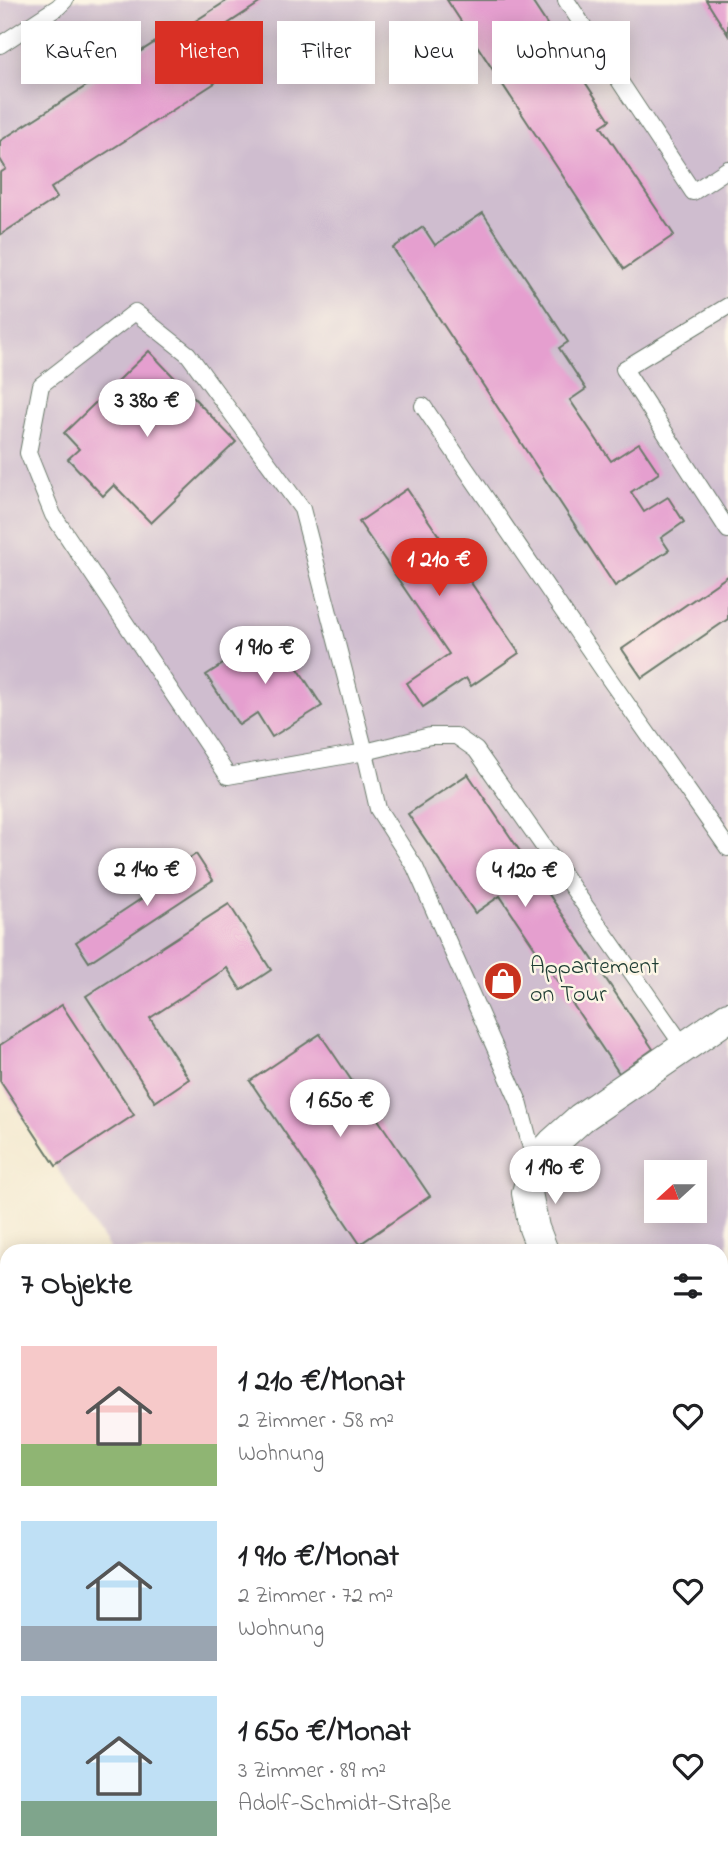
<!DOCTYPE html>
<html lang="de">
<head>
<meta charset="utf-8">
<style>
  :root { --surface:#fff; --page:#f6f6f6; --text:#202124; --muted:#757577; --accent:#d93025 }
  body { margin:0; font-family:"Indie Flower",sans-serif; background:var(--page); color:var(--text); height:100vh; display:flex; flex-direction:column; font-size:26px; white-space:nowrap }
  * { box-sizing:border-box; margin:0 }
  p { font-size:23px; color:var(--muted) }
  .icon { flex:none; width:38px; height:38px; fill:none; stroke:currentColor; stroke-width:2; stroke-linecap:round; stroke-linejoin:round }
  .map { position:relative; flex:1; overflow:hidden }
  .details { position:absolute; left:0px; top:1244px; width:728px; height:625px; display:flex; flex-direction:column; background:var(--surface); border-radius:21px 21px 0 0; box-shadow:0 4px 18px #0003 }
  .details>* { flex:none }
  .guide { position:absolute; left:21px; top:21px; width:686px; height:63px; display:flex; gap:14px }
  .needle { width:46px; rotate:249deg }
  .controls { position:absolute; left:644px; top:1160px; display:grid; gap:14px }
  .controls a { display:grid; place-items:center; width:63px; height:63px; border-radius:0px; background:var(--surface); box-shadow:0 4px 18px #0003; font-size:35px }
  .price { position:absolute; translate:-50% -60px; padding:0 16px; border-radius:24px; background:#fff; color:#222; font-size:23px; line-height:46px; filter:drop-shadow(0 2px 4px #0008) }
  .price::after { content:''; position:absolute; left:50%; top:42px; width:21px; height:16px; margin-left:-10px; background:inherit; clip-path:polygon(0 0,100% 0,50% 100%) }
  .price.selected { background:var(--accent); color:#fff }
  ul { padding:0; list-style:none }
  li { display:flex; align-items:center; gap:21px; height:175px; padding:0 21px }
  li span { display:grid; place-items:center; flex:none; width:196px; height:140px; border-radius:0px; color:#555 }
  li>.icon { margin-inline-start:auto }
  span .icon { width:84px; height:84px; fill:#fffc; stroke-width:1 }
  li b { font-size:30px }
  h2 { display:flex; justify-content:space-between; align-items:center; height:84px; padding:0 21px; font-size:30px }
  .tag { padding:0 24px; border-radius:0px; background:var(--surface); box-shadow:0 4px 18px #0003; font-size:24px; line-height:63px }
  .tag.selected { background:var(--accent); color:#fff }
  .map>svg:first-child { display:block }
</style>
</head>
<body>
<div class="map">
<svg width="728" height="1868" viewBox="0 0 728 1868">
  <rect width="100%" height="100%" fill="#fcf5e5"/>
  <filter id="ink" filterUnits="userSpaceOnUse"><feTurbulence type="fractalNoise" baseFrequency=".0143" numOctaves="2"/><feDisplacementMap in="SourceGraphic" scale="14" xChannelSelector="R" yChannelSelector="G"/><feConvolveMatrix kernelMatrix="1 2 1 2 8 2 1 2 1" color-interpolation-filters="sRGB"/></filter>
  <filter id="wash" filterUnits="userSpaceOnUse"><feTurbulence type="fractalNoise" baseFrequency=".00686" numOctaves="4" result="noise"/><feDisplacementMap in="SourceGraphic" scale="28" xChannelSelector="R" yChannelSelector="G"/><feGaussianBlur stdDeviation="1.57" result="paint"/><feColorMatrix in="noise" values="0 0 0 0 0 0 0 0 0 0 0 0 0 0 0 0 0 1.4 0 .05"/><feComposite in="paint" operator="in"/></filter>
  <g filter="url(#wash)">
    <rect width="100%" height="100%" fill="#f4ead1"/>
    <!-- industrial -->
    <path fill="#cfbdcf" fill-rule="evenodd" d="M0,0H728V1868H618L613,1862H721V1251H111L0,1081ZM656,1172H695V1211H656Z"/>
    <!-- green -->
    <polygon fill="#8dce86" stroke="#56865d" stroke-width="2" points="7,1664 7,1862 613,1862 618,1868 0,1868 0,1684"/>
    <g id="blocks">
      <!-- building -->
      <g fill="#e59fcf">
        <polygon points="228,0 264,0 197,44 186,27"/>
        <polygon points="447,0 531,0 610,120 601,126 674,235 624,269"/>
        <polygon points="706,0 728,0 728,35"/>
        <polygon points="179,27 215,83 51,188 57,198 0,235 0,173 6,169 0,159 0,141"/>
        <polygon points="483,213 568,342 559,348 586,389 570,400 611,461 639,443 659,473 631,492 644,512 668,497 684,522 661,538 669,550 615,586 393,248 423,227 435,245"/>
        <polygon points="149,351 236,442 151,523 114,485 103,496 68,459 79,449 64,433"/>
        <polygon points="407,489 519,653 471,686 466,678 423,707 407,683 449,654 359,522"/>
        <polygon points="728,576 728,619 642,678 622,649"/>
        <polygon points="274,631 322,706 272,737 257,713 239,725 206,675"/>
        <polygon points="468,774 653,1049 619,1073 500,896 475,913 408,814"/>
        <polygon points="196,854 213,880 89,962 76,942 174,877 170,871"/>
        <polygon points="229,904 271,970 241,990 227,968 150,1018 189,1079 155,1102 86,996"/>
        <polygon points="62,1005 134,1115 56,1166 0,1081 0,1045"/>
        <polygon points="320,1034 430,1196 360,1244 250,1081"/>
        <polygon points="728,1683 728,1868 696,1868 692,1862 721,1862 721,1687"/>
      </g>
    </g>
  </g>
  <g filter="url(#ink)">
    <use href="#blocks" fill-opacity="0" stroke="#6a7a6b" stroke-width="2"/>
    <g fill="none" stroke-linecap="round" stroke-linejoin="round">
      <defs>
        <g id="service">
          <polyline points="566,0 693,192 728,169"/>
          <polyline points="0,45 58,7 65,0"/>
          <polyline points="728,306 624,369 728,530"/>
          <polyline points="423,406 610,680 728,848"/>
          <polyline points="535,1163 519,1102 415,867 378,809 365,752 228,776 53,515 28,453 41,385 135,312 188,354 302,509 365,752 430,736 456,736 476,750 684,1047"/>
          <polyline points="721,1312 728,1307"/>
          <polyline points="721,1355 728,1366"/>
          <polyline points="256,1868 258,1862"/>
        </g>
        <g id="minor">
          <polyline points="543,1251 534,1228 527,1193 535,1163 553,1143 581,1118 728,1017"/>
          <polyline points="721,1525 728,1536"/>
        </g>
      </defs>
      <!-- service casing -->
      <use href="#service" stroke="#6a7a6b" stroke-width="18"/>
      <!-- minor casing -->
      <use href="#minor" stroke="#6a7a6b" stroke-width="32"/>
      <!-- service -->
      <use href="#service" stroke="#fff" stroke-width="16"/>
      <!-- minor -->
      <use href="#minor" stroke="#fff" stroke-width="30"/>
    </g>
  </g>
  <!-- icons -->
  <defs>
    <symbol id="shop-disc" viewBox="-11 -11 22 22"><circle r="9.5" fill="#c8321e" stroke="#fcf5e5"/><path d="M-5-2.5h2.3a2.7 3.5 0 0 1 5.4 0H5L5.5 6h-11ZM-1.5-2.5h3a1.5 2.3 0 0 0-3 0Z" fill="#fff"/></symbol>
  </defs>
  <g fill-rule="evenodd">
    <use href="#shop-disc" x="481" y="959" width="44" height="44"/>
  </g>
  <g text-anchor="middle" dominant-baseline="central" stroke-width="5" stroke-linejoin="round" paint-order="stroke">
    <!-- poi labels -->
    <g font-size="24" fill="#1f3d34" stroke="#fcf5e5" text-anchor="start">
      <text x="530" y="967">Appartement<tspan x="530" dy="28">on Tour</tspan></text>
    </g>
  </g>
</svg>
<div class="controls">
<a><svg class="needle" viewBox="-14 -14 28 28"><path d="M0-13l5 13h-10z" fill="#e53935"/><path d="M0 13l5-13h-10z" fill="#757577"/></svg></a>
</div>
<b class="price" style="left:147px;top:439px">3 380 €</b>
<b class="price selected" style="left:439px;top:598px">1 210 €</b>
<b class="price" style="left:265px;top:686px">1 910 €</b>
<b class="price" style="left:147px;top:908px">2 140 €</b>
<b class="price" style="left:525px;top:909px">4 120 €</b>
<b class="price" style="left:340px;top:1139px">1 650 €</b>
<b class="price" style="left:555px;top:1206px">1 190 €</b>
<div class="guide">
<a class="tag">Kaufen</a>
<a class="tag selected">Mieten</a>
<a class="tag">Filter</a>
<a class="tag">Neu</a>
<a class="tag">Wohnung</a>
</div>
<section class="details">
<h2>7 Objekte<svg class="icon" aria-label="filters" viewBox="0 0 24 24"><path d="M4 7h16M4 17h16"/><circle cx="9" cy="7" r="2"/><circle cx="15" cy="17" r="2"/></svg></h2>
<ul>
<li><span style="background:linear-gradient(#f6c9c9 70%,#8fb573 0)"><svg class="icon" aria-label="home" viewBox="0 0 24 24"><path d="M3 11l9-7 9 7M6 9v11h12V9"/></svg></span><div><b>1 210 €/Monat</b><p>2 Zimmer · 58 m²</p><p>Wohnung</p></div><svg class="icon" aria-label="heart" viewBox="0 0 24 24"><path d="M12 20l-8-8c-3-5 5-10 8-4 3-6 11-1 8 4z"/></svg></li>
<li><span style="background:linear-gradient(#bfe0f5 75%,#9aa5b1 0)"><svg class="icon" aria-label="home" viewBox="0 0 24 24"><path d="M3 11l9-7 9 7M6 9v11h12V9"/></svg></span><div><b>1 910 €/Monat</b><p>2 Zimmer · 72 m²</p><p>Wohnung</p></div><svg class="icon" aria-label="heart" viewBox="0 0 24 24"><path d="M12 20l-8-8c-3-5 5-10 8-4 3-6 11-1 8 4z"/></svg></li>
<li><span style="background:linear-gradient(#bfe0f5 75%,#7fa58c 0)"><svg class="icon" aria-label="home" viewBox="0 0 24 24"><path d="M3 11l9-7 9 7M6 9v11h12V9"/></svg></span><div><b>1 650 €/Monat</b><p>3 Zimmer · 89 m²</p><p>Adolf-Schmidt-Straße</p></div><svg class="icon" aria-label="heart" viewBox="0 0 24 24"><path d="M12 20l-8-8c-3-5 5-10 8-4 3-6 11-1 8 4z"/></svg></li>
</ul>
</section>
</div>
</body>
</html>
